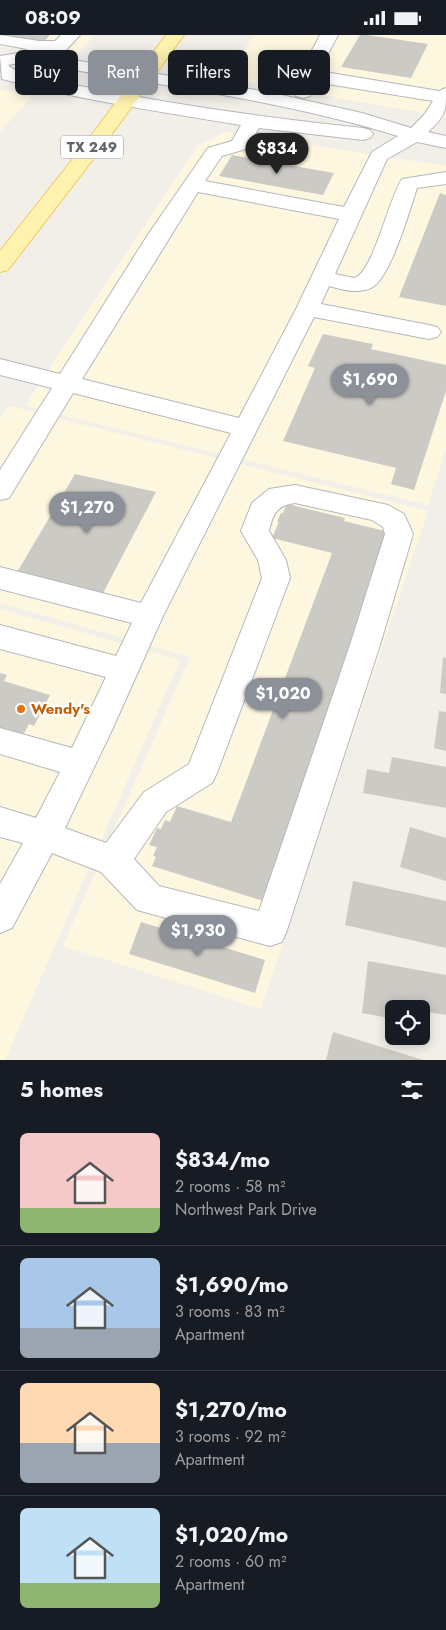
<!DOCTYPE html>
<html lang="en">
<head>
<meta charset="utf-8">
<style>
  :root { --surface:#171b24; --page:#20242c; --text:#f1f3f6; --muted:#9ea1a6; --line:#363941; --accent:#8c9099 }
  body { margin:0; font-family:Jost,sans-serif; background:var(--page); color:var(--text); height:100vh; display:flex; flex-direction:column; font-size:19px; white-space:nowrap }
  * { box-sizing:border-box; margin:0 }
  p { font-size:16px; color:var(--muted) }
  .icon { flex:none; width:28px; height:28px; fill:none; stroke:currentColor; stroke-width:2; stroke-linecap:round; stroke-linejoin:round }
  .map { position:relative; height:1025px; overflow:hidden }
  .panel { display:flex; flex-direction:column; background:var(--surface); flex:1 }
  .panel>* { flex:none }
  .guide { position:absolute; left:15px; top:15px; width:416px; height:45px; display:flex; gap:10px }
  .tools { position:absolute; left:385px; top:965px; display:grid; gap:10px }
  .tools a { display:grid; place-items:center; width:45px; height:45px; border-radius:8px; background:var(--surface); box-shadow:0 2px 12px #0003; font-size:25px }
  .price { position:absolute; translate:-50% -42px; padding:0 11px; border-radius:18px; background:var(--accent); color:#fff; font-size:16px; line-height:32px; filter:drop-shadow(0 1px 2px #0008) }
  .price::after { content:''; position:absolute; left:50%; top:30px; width:15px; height:11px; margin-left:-8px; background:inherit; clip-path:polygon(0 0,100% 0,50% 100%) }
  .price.on { background:#222; color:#fff }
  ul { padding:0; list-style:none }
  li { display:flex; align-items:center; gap:15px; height:125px; padding:0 20px }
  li+li { border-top:1px solid var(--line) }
  li span { display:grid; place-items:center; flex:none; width:140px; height:100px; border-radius:8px; color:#555 }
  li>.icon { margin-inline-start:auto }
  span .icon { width:60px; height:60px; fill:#fffc; stroke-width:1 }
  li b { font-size:21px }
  h2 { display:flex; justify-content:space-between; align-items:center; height:60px; padding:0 20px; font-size:21px }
  .chip { padding:0 18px; border-radius:8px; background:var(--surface); box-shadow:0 2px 12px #0003; font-size:18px; line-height:45px }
  .chip.on { background:var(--accent); color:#fff }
  .status { display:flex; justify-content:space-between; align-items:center; height:35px; padding:0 25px; background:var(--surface); direction:ltr }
  .status svg { height:14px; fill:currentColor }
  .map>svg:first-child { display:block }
</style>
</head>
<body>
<div class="status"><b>08:09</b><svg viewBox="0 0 49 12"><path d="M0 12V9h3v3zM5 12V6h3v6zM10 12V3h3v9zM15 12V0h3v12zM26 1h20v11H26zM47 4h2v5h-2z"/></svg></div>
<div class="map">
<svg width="446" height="1025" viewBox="0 0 446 1025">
  <rect width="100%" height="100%" fill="#f1efe8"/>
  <!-- commercial -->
  <g fill="#fef7e0">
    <polygon points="0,0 94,0 77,20 0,12"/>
    <polygon points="254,0 446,0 446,82 224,43"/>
    <polygon points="0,54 32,62 0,97"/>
    <polygon points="226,97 446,131 446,414 428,470 25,371 198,111"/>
    <polygon points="9,371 428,476 261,974 63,911 190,622 0,568 0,384"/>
    <polygon points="0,574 180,625 5,1025 0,1025"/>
  </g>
  <!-- building -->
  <g fill="#cccac5">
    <polygon points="6,0 50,0 43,8"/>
    <polygon points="360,0 367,0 428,9 411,43 341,32"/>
    <polygon points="232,120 334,138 323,160 219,141"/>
    <polygon points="440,158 446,160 446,271 399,262"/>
    <polygon points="323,299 373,309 371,314 446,330 446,356 414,455 391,449 396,433 283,406 315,333 308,331"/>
    <polygon points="75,439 156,457 102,560 16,539"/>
    <polygon points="287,469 345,483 344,486 389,497 263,866 152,831 156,822 153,821 157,812 149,810 157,793 161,794 165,785 170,787 177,771 231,787 332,518 272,503 279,487 277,487 281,478 283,478"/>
    <polygon points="443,622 446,623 446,659 440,658"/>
    <polygon points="0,638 7,640 4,646 50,660 34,691 29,689 21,704 0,697"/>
    <polygon points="439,676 446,677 446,716 434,713"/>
    <polygon points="392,722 446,732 446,773 363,758 367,734 389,738"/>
    <polygon points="410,792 446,803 446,846 400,832"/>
    <polygon points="353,846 446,866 446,913 345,890"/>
    <polygon points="141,887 265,925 255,958 129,919"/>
    <polygon points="368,926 446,940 446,980 421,976 421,974 394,974 394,984 362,978"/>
    <polygon points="333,997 423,1025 326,1025"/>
  </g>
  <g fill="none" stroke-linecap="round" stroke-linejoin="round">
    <defs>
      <path id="minor" d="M0,0L39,6H55L61,0H80L66,15L44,16L36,19L268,57L362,78L411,93L424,80L433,66L315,47L310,61L303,63L296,61L294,57L297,44L320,0H338L319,36L439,56L446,53C446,78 446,80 428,97L446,101V113L417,107L387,124L335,239L354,243C373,239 389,162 402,144L446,137V149L417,153C410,174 390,245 371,253C357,259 343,255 329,251L321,269L429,290L437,292L441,297L437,302L429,304L314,282L163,581L112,695L65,793L106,808L144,757L189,729L262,543L258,525L241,496L252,468L269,454L295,450L388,470L404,479L413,499L380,610L287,895L282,907L270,911L137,875L101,837L52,818L12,893L0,898V849L23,808L0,802V772L36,783L60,737L0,719V693L72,713L106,642L0,614V590L116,621L132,588L0,554V532L141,568L231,398L73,358L9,463L0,465V435L52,353L0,340V324L60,339L149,198L208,113L232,106L241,90C161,77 80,65 2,44L0,21L19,18L35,19L30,18L27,14L0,9ZM19,28L50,31C166,51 285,66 398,101L372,117L344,172L205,146L222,121L246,114L259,93L363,105L370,103L373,99L370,95L363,93C268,83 174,70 80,51C61,47 22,44 8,30ZM198,157L339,184L296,274L239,383L82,344ZM295,468L372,485L383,492L385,499L350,610L259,876L159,851L134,824L166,777L212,748L217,738L290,543L286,525L269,496C273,479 276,471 295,468Z"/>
      <polygon id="major" points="166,0 184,0 101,114 8,235 0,237 0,216 87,106"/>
    </defs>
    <!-- minor casing -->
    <use href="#minor" stroke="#b5b8bc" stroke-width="2"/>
    <!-- major casing -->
    <use href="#major" stroke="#f2c960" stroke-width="2"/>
    <!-- minor -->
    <use href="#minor" fill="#fff" fill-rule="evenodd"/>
    <!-- major -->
    <use href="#major" fill="#fff2af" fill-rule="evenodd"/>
  </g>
  <!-- markers -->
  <circle fill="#e8710a" stroke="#fff" stroke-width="2" cx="21" cy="674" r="5"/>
  <g text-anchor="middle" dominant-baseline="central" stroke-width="4.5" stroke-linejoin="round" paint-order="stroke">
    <!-- shield labels -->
    <rect fill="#fff" stroke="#8f9295" stroke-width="1" x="61" y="100.5" width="62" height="23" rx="4"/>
    <g font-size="14" font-weight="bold" fill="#5f6368">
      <text x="92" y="112">TX 249</text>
    </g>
    <!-- food labels -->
    <g font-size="15" font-weight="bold" fill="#c56008" stroke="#fff" text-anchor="start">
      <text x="31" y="674">Wendy's</text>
    </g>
  </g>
</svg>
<div class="tools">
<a><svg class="icon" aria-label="locate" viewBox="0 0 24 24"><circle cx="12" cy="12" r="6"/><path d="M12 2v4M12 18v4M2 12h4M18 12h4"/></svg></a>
</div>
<b class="price on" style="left:277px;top:140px">$834</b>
<b class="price" style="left:370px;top:371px">$1,690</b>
<b class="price" style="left:87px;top:499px">$1,270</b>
<b class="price" style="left:283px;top:685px">$1,020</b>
<b class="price" style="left:198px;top:922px">$1,930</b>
<div class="guide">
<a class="chip">Buy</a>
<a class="chip on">Rent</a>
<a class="chip">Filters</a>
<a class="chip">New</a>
</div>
</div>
<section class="panel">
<h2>5 homes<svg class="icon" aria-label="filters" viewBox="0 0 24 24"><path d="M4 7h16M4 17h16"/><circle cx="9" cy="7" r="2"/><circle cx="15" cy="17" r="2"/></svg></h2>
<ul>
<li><span style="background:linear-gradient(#f6c9c9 75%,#8fb573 0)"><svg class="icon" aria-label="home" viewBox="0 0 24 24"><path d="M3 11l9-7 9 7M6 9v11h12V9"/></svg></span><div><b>$834/mo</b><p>2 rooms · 58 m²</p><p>Northwest Park Drive</p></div></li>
<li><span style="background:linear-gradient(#a9c7e8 70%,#9aa5b1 0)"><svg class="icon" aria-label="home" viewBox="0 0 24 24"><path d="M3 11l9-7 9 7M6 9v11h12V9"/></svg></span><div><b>$1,690/mo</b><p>3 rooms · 83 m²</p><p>Apartment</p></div></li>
<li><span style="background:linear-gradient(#ffd9b3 60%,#9aa5b1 0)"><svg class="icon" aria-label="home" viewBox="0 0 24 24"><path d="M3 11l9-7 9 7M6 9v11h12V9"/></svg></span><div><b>$1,270/mo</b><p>3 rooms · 92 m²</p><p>Apartment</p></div></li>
<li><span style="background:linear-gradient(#bfe0f5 75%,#8fb573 0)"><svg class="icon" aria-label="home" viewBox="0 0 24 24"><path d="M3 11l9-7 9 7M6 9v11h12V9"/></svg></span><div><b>$1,020/mo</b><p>2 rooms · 60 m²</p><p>Apartment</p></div></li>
</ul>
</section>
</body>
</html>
